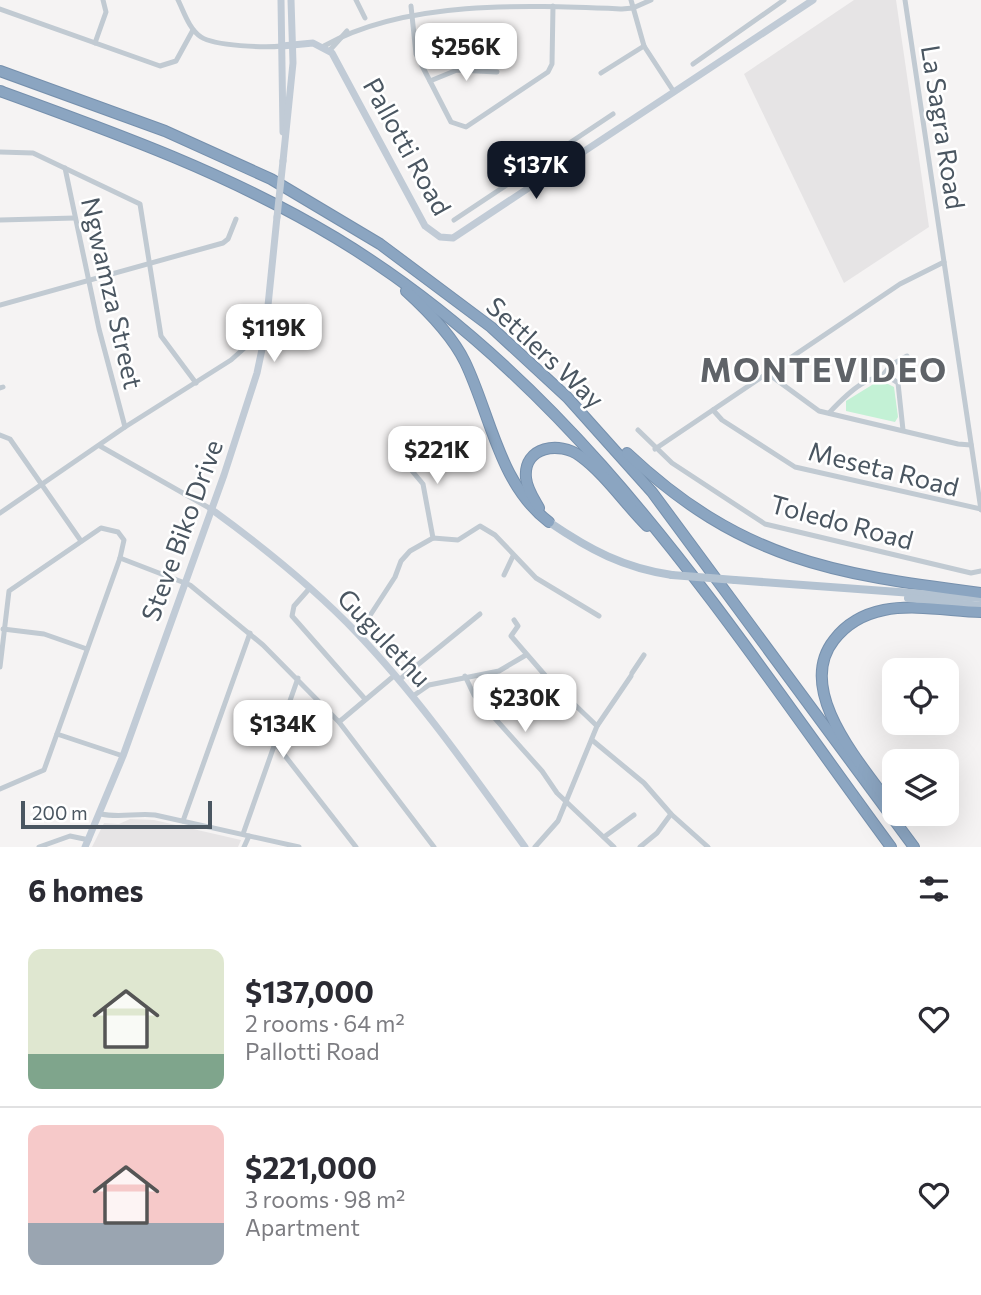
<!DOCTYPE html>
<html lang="en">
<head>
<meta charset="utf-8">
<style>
  :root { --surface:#fff; --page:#f7f7f7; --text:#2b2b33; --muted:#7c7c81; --line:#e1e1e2; --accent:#111827 }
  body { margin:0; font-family:Commissioner,sans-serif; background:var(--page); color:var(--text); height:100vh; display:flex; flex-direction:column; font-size:26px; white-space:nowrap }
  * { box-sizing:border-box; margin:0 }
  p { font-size:23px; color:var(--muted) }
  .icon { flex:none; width:38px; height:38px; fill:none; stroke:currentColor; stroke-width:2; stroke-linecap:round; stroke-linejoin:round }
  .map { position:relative; height:847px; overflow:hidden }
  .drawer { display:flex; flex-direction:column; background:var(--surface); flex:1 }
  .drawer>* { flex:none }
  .fabs { position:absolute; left:882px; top:658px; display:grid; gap:14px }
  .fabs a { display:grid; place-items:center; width:77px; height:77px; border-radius:14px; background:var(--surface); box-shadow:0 7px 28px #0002; font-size:35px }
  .scale { position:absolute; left:21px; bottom:18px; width:191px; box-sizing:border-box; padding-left:7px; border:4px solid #4a5661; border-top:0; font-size:19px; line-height:24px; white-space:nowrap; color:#4a5661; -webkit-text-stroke:5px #fff; paint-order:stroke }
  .price { position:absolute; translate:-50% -60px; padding:0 16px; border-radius:14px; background:#fff; color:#222; font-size:23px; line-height:46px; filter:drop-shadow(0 2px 4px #0008) }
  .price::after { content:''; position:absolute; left:50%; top:42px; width:21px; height:16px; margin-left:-10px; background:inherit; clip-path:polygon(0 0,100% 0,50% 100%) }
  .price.current { background:var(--accent); color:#fff }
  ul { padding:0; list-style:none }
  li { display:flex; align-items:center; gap:21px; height:175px; padding:0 28px }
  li+li { border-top:2px solid var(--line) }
  li span { display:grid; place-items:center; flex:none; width:196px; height:140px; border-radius:14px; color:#555 }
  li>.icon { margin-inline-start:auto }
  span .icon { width:84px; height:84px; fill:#fffc; stroke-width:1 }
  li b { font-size:30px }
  h2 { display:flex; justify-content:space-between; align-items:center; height:84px; padding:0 28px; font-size:30px }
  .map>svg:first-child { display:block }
</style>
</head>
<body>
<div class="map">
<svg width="981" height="847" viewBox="0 0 981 847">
  <rect width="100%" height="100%" fill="#f5f3f3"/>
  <!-- education -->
  <g fill="#e6e4e5">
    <polygon points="854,0 896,0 929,227 844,283 744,74"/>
    <polygon points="130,819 154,820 241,840 238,847 92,847 104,823 119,824"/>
  </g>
  <!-- green -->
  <polygon fill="#c3f1d5" points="880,380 894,387 898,417 895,422 846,411 846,401"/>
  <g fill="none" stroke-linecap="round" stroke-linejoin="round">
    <defs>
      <g id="highway">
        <polyline points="0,71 165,131 271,179 380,244 491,327 567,397 652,492 914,847"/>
        <path d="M0,91C116,133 230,174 336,238C581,386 725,622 891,847"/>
        <path d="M406,291C428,311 452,335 465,362C491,416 499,484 549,522"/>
        <path d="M627,453C741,560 833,574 981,593"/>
        <path d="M539,508C534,499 527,489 526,478C523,446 560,441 580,456C605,474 625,504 647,526"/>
        <path d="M894,810C865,768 793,692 834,640C847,623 864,614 884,610C914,604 950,611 981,612"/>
      </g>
    </defs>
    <!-- highway casing -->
    <use href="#highway" stroke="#7690ad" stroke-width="12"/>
    <!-- street -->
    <g stroke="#c1cad2" stroke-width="5">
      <path d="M178,0C184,12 189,29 201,37C215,46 265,48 282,46"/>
      <polyline points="356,0 365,18"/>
      <polyline points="631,0 644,46 674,92"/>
      <polyline points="905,0 981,510"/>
      <polyline points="411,6 416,54 451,122 466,127 548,72 552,64 553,6"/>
      <polyline points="0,9 160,66 176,61 193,30"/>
      <polyline points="95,43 106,12 103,0"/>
      <path d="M324,46C406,0 523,5 622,9L633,8L651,0"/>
      <polyline points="330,50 347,31"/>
      <polyline points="693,64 784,0"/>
      <polyline points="601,73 644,46"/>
      <polyline points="430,81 457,70 497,72"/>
      <polyline points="0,152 33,153 140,204 161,336 196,383"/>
      <polyline points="65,168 99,329 125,427"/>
      <polyline points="0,220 75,218"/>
      <polyline points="454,220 613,114"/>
      <polyline points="0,305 223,243 228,239 236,219"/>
      <polyline points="767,373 819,411 958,444 971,445"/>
      <polyline points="882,376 891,365 907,356"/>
      <polyline points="0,388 3,387"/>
      <polyline points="713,410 722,420 795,467 981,509"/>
      <path d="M829,413C845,396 875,364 898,383L903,430"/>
      <polyline points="638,430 672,463 765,524 971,573 981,571"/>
      <polyline points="0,435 10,439 81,541"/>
      <polyline points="100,446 211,509"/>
      <polyline points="655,449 900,284 944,262"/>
      <polyline points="397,453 423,484 433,538"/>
      <polyline points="410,469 424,456"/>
      <polyline points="0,513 125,427 231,360 249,344 263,345"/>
      <polyline points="120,558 190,585 263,645 339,722 434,847"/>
      <polyline points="504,575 513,556"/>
      <polyline points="309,589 294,606 292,616 365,699"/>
      <polyline points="514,620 518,626 511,636 550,681 597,726"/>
      <polyline points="3,629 44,634 87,649"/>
      <polyline points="358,634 395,577 401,561 410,551 433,538 458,540 480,526 495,535 536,578 599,616"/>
      <polyline points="0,667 9,591 101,528 118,532 124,540 120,558 44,770 0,789"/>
      <polyline points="632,673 644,655"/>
      <polyline points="465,676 474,695 542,771 557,793 614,847"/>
      <polyline points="399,680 480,614"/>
      <polyline points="413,696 429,685 499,671 526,655"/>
      <polyline points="339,722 395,675"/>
      <polyline points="57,734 123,756"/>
      <polyline points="592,740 644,783 671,814 708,847"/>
      <polyline points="275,743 356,847"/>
      <path d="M101,814C119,818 136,813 155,815L299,847"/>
      <polyline points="183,821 250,633"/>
      <polyline points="243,834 298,678"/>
      <polyline points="604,837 634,815"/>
      <polyline points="39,847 70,836 89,840"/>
      <polyline points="244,847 249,836"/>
      <polyline points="535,847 558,821 597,726 631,676"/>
      <polyline points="640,847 657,833 671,814"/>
    </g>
    <!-- secondary -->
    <g stroke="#c1cbd6" stroke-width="7">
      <polyline points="281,0 283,132"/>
      <polyline points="282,46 313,43 332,53 425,226 440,237 453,238 813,0"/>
      <polyline points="283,161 293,63 291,0"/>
      <path d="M211,509C262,546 314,588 357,633C420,699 472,774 525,847"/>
      <polyline points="85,847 123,756 224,475 257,373 265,335 277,217"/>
    </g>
    <!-- primary -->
    <g stroke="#b3c2d1" stroke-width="8">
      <path d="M549,522C590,550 624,568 672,575"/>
      <polyline points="735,580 981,598"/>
      <polyline points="908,598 981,606"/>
    </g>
    <!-- highway -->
    <use href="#highway" stroke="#8ba5c1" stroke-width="10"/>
    <!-- secondary-bridge -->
    <polyline stroke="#c1cbd6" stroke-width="7" points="277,217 283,161"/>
    <!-- primary-bridge -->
    <polyline stroke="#b3c2d1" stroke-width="8" points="672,575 735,580"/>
  </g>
  <g text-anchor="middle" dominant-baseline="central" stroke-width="5" stroke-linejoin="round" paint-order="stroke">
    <!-- street labels -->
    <g font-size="26" fill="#4a5661" stroke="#fff">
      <text transform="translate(944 127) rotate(81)">La Sagra Road</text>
      <text transform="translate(408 146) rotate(61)">Pallotti Road</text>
      <text transform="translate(113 293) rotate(77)">Ngwamza Street</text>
      <text transform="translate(546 352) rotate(43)">Settlers Way</text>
      <text transform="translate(884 468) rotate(14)">Meseta Road</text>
      <text transform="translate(842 521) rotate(15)">Toledo Road</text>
      <text transform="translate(181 530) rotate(-70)">Steve Biko Drive</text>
      <text transform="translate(385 637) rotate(47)">Gugulethu</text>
    </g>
    <!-- district labels -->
    <g font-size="33" font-weight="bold" letter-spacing="2" fill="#5f6368" stroke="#fff">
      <text x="824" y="368">MONTEVIDEO</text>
    </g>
  </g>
</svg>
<div class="fabs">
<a><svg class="icon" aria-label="locate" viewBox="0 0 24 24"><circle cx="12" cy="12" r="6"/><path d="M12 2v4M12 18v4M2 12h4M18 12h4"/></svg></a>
<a><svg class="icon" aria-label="layers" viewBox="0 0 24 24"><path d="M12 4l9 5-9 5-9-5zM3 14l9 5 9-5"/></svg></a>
</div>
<div class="scale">200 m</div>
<b class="price" style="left:466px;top:83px">$256K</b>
<b class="price current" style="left:536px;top:201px">$137K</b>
<b class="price" style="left:274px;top:364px">$119K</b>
<b class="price" style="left:437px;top:486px">$221K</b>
<b class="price" style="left:525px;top:734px">$230K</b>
<b class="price" style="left:283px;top:760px">$134K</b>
</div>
<section class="drawer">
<h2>6 homes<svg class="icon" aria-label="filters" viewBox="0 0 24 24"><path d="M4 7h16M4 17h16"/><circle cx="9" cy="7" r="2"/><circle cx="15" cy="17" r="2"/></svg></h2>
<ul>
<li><span style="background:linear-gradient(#dfe7d0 75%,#7fa58c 0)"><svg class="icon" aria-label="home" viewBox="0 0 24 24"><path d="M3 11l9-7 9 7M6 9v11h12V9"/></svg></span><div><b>$137,000</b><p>2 rooms · 64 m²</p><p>Pallotti Road</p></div><svg class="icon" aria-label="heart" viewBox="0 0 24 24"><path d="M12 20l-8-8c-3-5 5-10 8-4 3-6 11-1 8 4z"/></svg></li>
<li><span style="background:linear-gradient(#f6c9c9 70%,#9aa5b1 0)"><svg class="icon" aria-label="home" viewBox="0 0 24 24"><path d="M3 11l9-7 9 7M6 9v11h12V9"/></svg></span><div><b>$221,000</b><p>3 rooms · 98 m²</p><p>Apartment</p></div><svg class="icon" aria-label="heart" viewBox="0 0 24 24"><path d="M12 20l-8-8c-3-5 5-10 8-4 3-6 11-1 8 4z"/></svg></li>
</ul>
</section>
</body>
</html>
